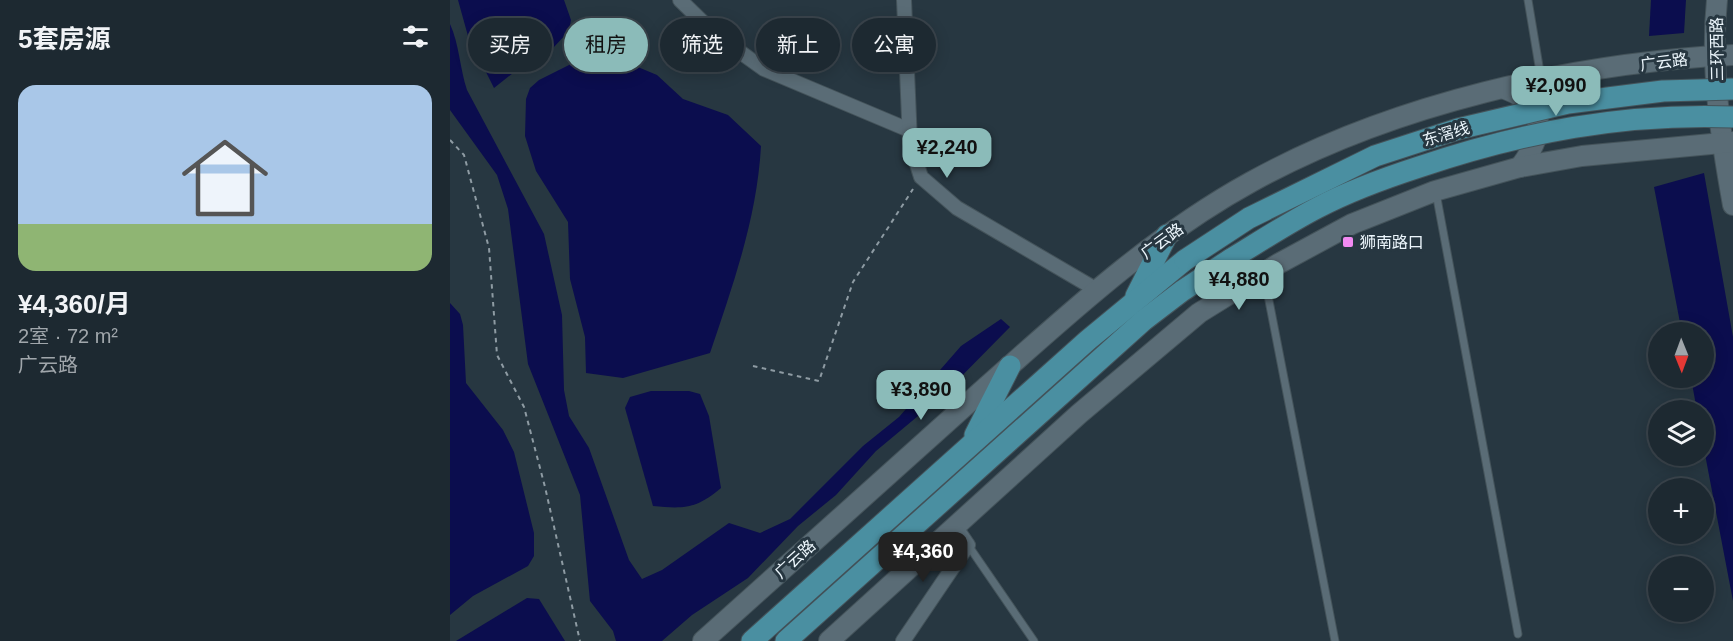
<!DOCTYPE html>
<html lang="zh">
<head>
<meta charset="utf-8">
<style>
  :root { --surface:#1d2931; --page:#2a353d; --text:#f1f3f6; --muted:#a0a6ab; --line:#3b454d; --accent:#8bbbb9 }
  body { margin:0; font-family:Arial,"Noto Sans SC",sans-serif; background:var(--page); color:var(--text); height:100vh; display:flex; flex-direction:column; font-size:22px; white-space:nowrap }
  * { box-sizing:border-box; margin:0 }
  p { font-size:20px; color:var(--muted) }
  .icon { flex:none; width:33px; height:33px; fill:none; stroke:currentColor; stroke-width:2; stroke-linecap:round; stroke-linejoin:round }
  .map { position:relative; flex:1; overflow:hidden }
  .sheet { display:flex; flex-direction:column; background:var(--surface); width:450px }
  .sheet>* { flex:none }
  .banner { position:absolute; left:18px; top:18px; width:570px; height:54px; display:flex; gap:12px }
  .needle { width:39px; rotate:179deg }
  .fabs { position:absolute; left:1198px; top:322px; display:grid; gap:12px }
  .fabs a { display:grid; place-items:center; width:66px; height:66px; border-radius:50%; background:var(--surface); box-shadow:0 3px 15px #0003,0 0 0 2px var(--line); font-size:30px }
  .price { position:absolute; translate:-50% -51px; padding:0 14px; border-radius:12px; background:var(--accent); color:#111; font-size:20px; line-height:39px; filter:drop-shadow(0 2px 3px #0008) }
  .price::after { content:''; position:absolute; left:50%; top:36px; width:18px; height:14px; margin-left:-9px; background:inherit; clip-path:polygon(0 0,100% 0,50% 100%) }
  .price.active { background:#222; color:#fff }
  ul { padding:0; list-style:none }
  li { display:grid; align-content:center; gap:12px; height:318px; padding:0 18px }
  li+li { border-top:2px solid var(--line) }
  li span { display:grid; place-items:center; height:186px; border-radius:18px; color:#555 }
  li>.icon { margin-inline-start:auto }
  span .icon { width:108px; height:108px; fill:#fffc; stroke-width:1 }
  li b { font-size:26px }
  h2 { display:flex; justify-content:space-between; align-items:center; height:72px; padding:0 18px; font-size:26px }
  .chip { padding:0 21px; border-radius:27px; background:var(--surface); box-shadow:0 3px 15px #0003,0 0 0 2px var(--line); font-size:21px; line-height:54px }
  .chip.active { background:var(--accent); color:#111 }
  main { display:flex; flex:1; min-height:0 }
  .map>svg:first-child { display:block }
</style>
</head>
<body>
<main>
<section class="sheet">
<h2>5套房源<svg class="icon" aria-label="filters" viewBox="0 0 24 24"><path d="M4 7h16M4 17h16"/><circle cx="9" cy="7" r="2"/><circle cx="15" cy="17" r="2"/></svg></h2>
<ul>
<li><span style="background:linear-gradient(#a9c7e8 75%,#8fb573 0)"><svg class="icon" aria-label="home" viewBox="0 0 24 24"><path d="M3 11l9-7 9 7M6 9v11h12V9"/></svg></span><div><b>¥4,360/月</b><p>2室 · 72 m²</p><p>广云路</p></div></li>
</ul>
</section>
<div class="map">
<svg width="1283" height="641" viewBox="0 0 1283 641">
  <rect width="100%" height="100%" fill="#273741"/>
  <!-- water -->
  <g fill="#0b0d4e">
    <polygon points="8,0 114,0 121,20 119,31 103,48 82,58 44,88 18,36"/>
    <polygon points="1201,0 1236,0 1234,33 1199,36"/>
    <path d="M0,24C9,43 10,69 17,90L94,234L112,315L114,390L119,416L139,448L179,560L192,579L212,570L279,523L310,533L340,519L413,446L449,417L511,346L551,319L560,327L492,396L426,451L386,495L348,526L298,578L242,615L212,641H166L163,631L140,601L130,495L78,364L58,209L47,175L0,110Z"/>
    <path d="M131,59H155L183,65L207,75L233,99L278,115L311,146C307,218 283,285 260,353L173,378L136,373L135,337L120,279L118,222L86,171L75,136L76,99L80,88L89,80Z"/>
    <polygon points="1254,173 1283,337 1283,601 1254,449 1254,411 1247,411 1241,378 1254,378 1254,333 1232,333 1204,187"/>
    <polygon points="0,303 10,314 13,325 16,383 53,430 64,452 84,533 84,556 78,566 23,596 0,615"/>
    <path d="M201,391H239L250,394L259,416L271,488C246,509 234,509 203,506L175,408L180,397Z"/>
    <polygon points="77,598 89,599 115,641 6,641"/>
  </g>
  <g fill="none" stroke-linecap="round" stroke-linejoin="round">
    <defs>
      <g id="lane">
        <polyline points="1078,0 1091,78"/>
        <polyline points="986,193 1068,634"/>
        <polyline points="814,275 885,641"/>
        <polyline points="518,545 584,641"/>
      </g>
      <g id="street">
        <polyline points="230,0 265,34 314,69 459,130"/>
        <polyline points="454,0 460,142 471,177 507,208 647,290"/>
        <polyline points="453,641 518,545 505,526"/>
      </g>
      <g id="secondary">
        <path d="M1267,0C1260,68 1271,139 1283,205"/>
        <path d="M1055,89C1099,105 1094,135 1070,167"/>
        <path d="M253,641C344,559 435,478 526,396C613,319 699,238 801,182C942,104 1123,63 1283,55"/>
        <polyline points="379,641 629,414 749,313 828,264 902,224 985,191 1070,167 1132,156 1283,142"/>
      </g>
      <g id="primary">
        <polyline points="686,296 717,235"/>
        <polyline points="525,435 560,366"/>
        <polyline points="302,641 638,340 735,260"/>
        <polyline points="336,641 694,320 732,291 781,259"/>
      </g>
    </defs>
    <!-- lane casing -->
    <use href="#lane" stroke="#44535a" stroke-width="9"/>
    <!-- street casing -->
    <use href="#street" stroke="#44535a" stroke-width="16"/>
    <!-- secondary casing -->
    <use href="#secondary" stroke="#44535a" stroke-width="22"/>
    <!-- primary casing -->
    <use href="#primary" stroke="#44535a" stroke-width="23"/>
    <!-- path -->
    <g stroke="#8e9ba3" stroke-width="2" stroke-dasharray="4.5 4.5" stroke-linecap="butt">
      <polyline points="0,140 14,155 39,248 47,355 74,407 95,487 130,641"/>
      <polyline points="303,366 369,381 403,282 463,189"/>
    </g>
    <!-- lane -->
    <use href="#lane" stroke="#5a6c76" stroke-width="7"/>
    <!-- street -->
    <use href="#street" stroke="#5a6c76" stroke-width="14"/>
    <!-- secondary -->
    <use href="#secondary" stroke="#5a6c76" stroke-width="20"/>
    <!-- primary -->
    <use href="#primary" stroke="#4a8fa1" stroke-width="21"/>
    <defs>
      <g id="primary-bridge">
        <path d="M781,259C809,242 838,223 867,208C899,191 935,178 969,167C1073,132 1173,113 1283,117"/>
        <polyline points="735,260 799,218 925,156 1008,129 1118,103 1213,91 1283,89"/>
      </g>
    </defs>
    <!-- primary-bridge casing -->
    <use href="#primary-bridge" stroke="#44535a" stroke-width="23" stroke-linecap="butt"/>
    <!-- primary-bridge -->
    <use href="#primary-bridge" stroke="#4a8fa1" stroke-width="21"/>
  </g>
  <!-- markers -->
  <rect fill="#f28af2" stroke="#273741" stroke-width="2" x="892" y="236" width="12" height="12" rx="3"/>
  <g text-anchor="middle" dominant-baseline="central" stroke-width="6" stroke-linejoin="round" paint-order="stroke">
    <!-- street labels -->
    <g font-size="16" fill="#ecf6fc" stroke="#273741">
      <text transform="translate(1267 49) rotate(-91)">三环西路</text>
      <text transform="translate(1214 62) rotate(-7)">广云路</text>
      <text transform="translate(996 134) rotate(-17)">东滘线</text>
      <text transform="translate(712 241) rotate(-36)">广云路</text>
      <text transform="translate(345 559) rotate(-42)">广云路</text>
    </g>
    <!-- poi labels -->
    <g font-size="16" fill="#ecf6fc" stroke="#273741" text-anchor="start">
      <text x="910" y="242">狮南路口</text>
    </g>
  </g>
</svg>
<div class="fabs">
<a><svg class="needle" viewBox="-14 -14 28 28"><path d="M0-13l5 13h-10z" fill="#e53935"/><path d="M0 13l5-13h-10z" fill="#a0a6ab"/></svg></a>
<a><svg class="icon" aria-label="layers" viewBox="0 0 24 24"><path d="M12 4l9 5-9 5-9-5zM3 14l9 5 9-5"/></svg></a>
<a>+</a>
<a>−</a>
</div>
<b class="price" style="left:1106px;top:117px">¥2,090</b>
<b class="price" style="left:497px;top:179px">¥2,240</b>
<b class="price" style="left:789px;top:311px">¥4,880</b>
<b class="price" style="left:471px;top:421px">¥3,890</b>
<b class="price active" style="left:473px;top:583px">¥4,360</b>
<div class="banner">
<a class="chip">买房</a>
<a class="chip active">租房</a>
<a class="chip">筛选</a>
<a class="chip">新上</a>
<a class="chip">公寓</a>
</div>
</div>
</main>
</body>
</html>
